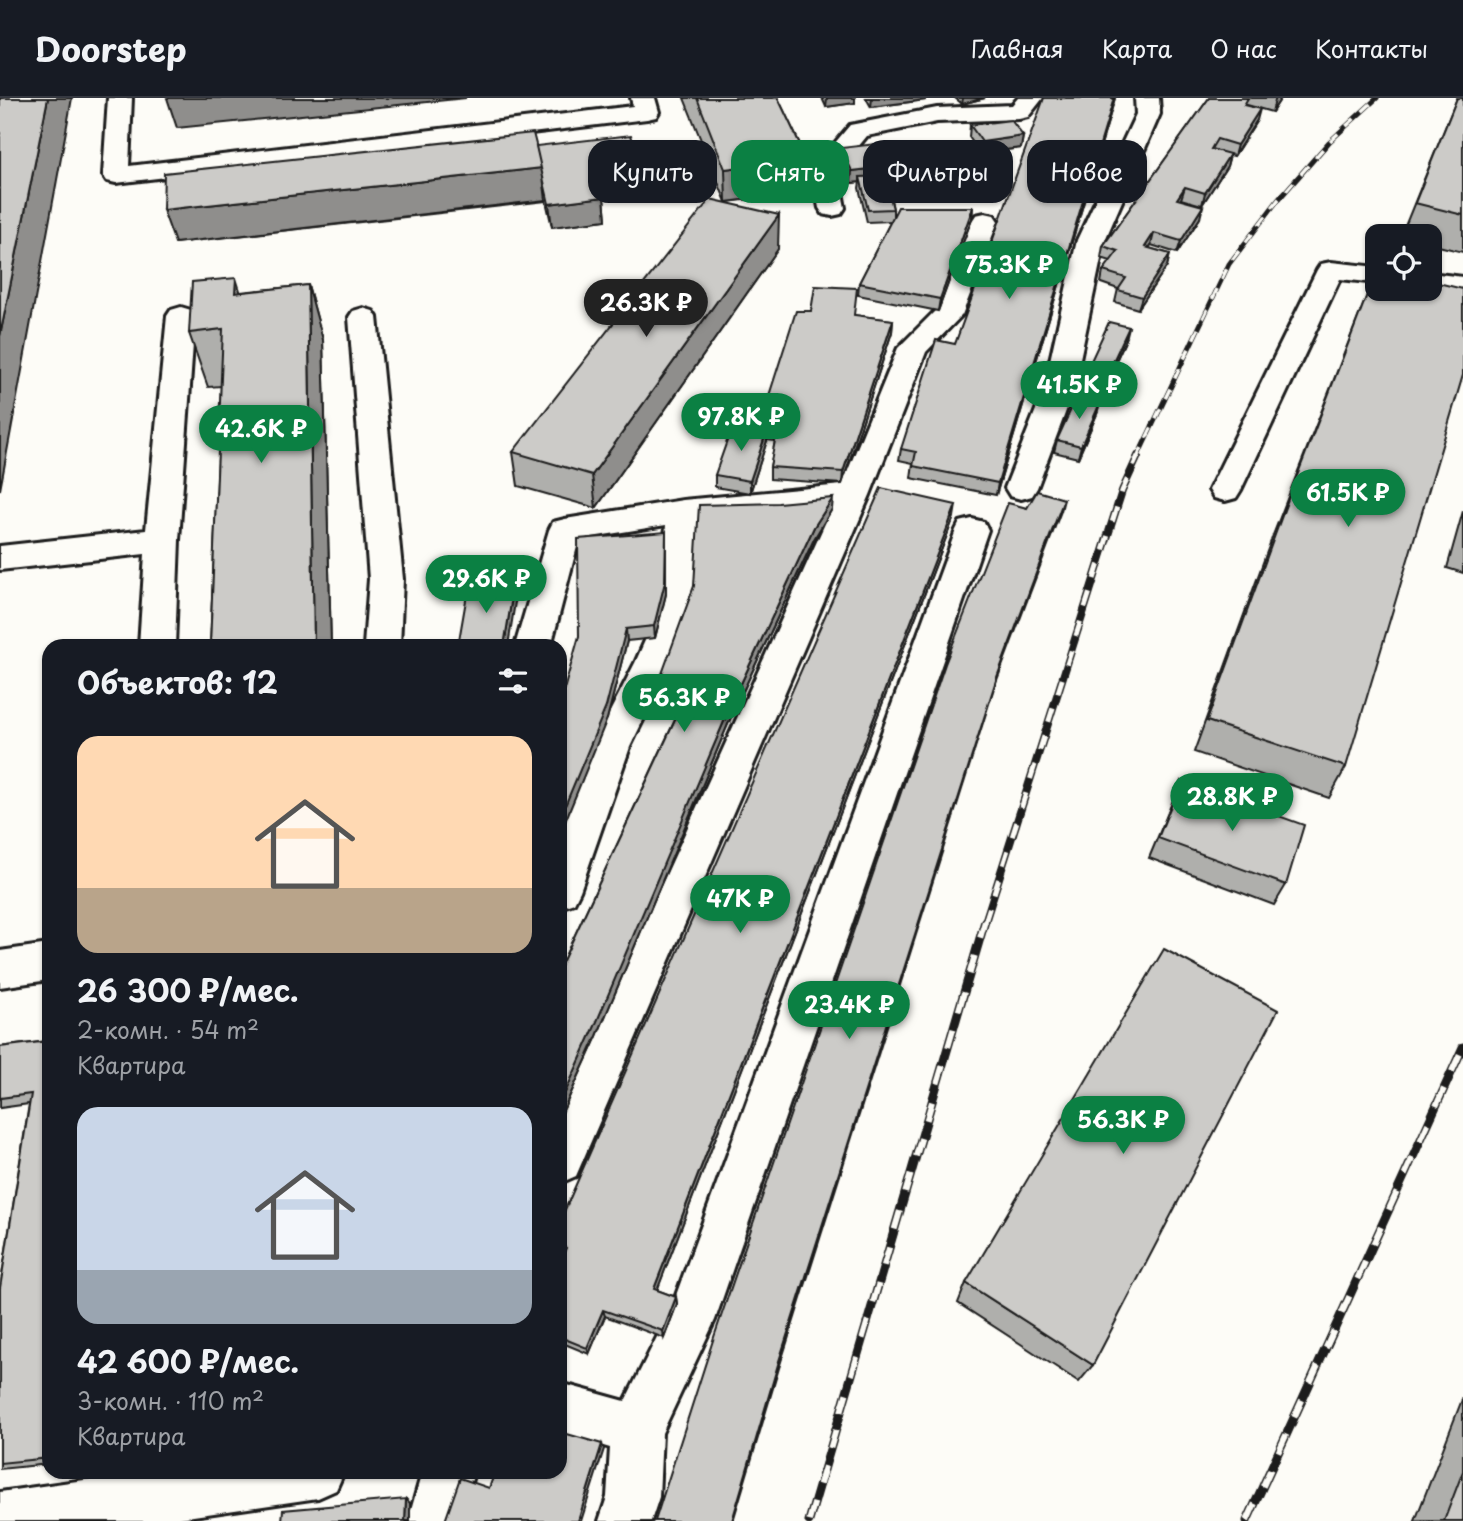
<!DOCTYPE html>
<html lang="ru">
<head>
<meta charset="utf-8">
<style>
  :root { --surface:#171b24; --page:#20242c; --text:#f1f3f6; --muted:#9ea1a6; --line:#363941; --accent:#0b8043 }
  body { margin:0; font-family:"Playpen Sans",sans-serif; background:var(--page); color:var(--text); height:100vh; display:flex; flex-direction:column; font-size:26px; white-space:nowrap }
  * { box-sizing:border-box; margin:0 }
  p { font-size:23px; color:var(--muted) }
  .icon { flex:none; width:38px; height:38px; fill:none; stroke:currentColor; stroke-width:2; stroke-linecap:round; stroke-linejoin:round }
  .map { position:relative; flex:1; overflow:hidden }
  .sheet { position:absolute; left:42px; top:541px; width:525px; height:840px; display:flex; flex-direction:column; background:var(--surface); border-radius:21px; box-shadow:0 2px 5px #0004 }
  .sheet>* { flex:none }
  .hud { position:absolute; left:588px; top:42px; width:665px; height:63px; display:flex; gap:14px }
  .buttons { position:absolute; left:1365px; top:126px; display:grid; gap:14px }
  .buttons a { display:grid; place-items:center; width:77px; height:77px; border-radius:14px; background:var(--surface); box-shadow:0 2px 5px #0004; font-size:35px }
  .price { position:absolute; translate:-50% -60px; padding:0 16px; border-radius:24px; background:var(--accent); color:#fff; font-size:23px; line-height:46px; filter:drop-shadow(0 2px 4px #0008) }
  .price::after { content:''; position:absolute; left:50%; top:42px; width:21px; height:16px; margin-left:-10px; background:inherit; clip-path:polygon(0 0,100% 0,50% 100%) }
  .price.active { background:#222; color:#fff }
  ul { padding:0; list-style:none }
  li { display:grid; align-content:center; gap:14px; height:371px; padding:0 35px }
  li span { display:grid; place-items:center; height:217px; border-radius:21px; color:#555 }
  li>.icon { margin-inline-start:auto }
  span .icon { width:126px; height:126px; fill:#fffc; stroke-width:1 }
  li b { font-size:30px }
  h2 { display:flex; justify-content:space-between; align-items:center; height:84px; padding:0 35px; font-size:30px }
  .chip { padding:0 24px; border-radius:21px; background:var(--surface); box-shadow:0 2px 5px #0004; font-size:24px; line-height:63px }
  .chip.active { background:var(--accent); color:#fff }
  header { display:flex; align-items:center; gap:42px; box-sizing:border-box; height:98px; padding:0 35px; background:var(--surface); border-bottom:2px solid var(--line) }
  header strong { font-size:33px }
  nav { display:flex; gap:38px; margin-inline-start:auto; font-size:24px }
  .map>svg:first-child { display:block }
</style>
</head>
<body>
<header>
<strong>Doorstep</strong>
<nav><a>Главная</a><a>Карта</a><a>О нас</a><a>Контакты</a></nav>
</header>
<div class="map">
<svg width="1463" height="1423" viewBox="0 0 1463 1423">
  <rect width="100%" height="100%" fill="#fdfcf7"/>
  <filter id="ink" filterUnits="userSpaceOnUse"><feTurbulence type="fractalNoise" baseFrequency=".0143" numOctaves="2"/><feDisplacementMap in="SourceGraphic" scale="14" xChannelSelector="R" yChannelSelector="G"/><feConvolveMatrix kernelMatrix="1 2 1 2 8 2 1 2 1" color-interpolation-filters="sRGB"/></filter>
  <g filter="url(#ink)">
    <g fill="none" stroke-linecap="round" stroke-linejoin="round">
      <defs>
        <g id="minor">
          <polygon points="108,0 132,0 129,68 633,8 631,0 655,0 659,14 656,19 647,21 116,85 107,83 103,77"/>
          <polygon points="1018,0 1043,0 1028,19 1019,21 937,24 867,38 838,73 845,110 841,116 832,118 823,116 819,110 812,72 850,27 937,10 1012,7"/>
          <polygon points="1135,0 1159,0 1160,16 1105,142 1073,294 1037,390 1032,398 1021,401 1010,398 1005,390 1043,294 1077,142 1136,16"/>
          <polygon points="985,115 994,117 998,123 962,217 926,254 870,397 576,1078 560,1085 560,1012 832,410 699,423 694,509 671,565 630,649 580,793 574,805 560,810 560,738 592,649 635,565 660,509 666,427 579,441 551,548 515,548 549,432 553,424 565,421 683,402 842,387 898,250 935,213 972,123 976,117"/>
          <polygon points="1331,164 1377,169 1377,185 1340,181 1241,392 1236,400 1225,403 1214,400 1209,392 1317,172 1321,166"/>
          <polygon points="1430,175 1463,179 1463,195 1427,191 1430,191"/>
          <polygon points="181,209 191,212 195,218 179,442 175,548 139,548 145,456 0,472 0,448 146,432 167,218 171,212"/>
          <polygon points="363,210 373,213 377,219 403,481 400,548 364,548 369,481 349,219 353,213"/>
          <polygon points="972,421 984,424 988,432 715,1222 662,1335 659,1399 651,1423 599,1423 607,1399 610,1350 560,1335 560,1285 625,1303 671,1211 956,432 960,424"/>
          <polygon points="49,846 49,882 0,889 0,853"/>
          <polygon points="140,1374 344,1374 336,1392 318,1400 159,1423 0,1423 0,1394"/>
          <polygon points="422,1374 474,1374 460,1423 408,1423"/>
        </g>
      </defs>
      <!-- minor casing -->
      <use href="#minor" stroke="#1c1c1c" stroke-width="6"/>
      <!-- minor -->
      <use href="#minor" fill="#fdfcf7" fill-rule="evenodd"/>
      <defs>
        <polyline id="rail-far2" points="1137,360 1229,166 1278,102 1329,44 1377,0"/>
        <polyline id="rail-far1" points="985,824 1122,393 1138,358"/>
        <g id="rail">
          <polyline points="809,1423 985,823"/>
          <polyline points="1247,1423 1463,949"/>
        </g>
      </defs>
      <!-- rail-far2 casing -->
      <use href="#rail-far2" stroke="#1c1c1c" stroke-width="5"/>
      <!-- rail-far1 casing -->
      <use href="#rail-far1" stroke="#1c1c1c" stroke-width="8"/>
      <!-- rail casing -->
      <use href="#rail" stroke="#1c1c1c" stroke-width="9"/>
      <!-- rail-far2 -->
      <use href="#rail-far2" stroke="#fdfcf7" stroke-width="3.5" stroke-dasharray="11" stroke-linecap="butt"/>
      <!-- rail-far1 -->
      <use href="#rail-far1" stroke="#fdfcf7" stroke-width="5" stroke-dasharray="15" stroke-linecap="butt"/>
      <!-- rail -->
      <use href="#rail" stroke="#fdfcf7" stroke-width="6" stroke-dasharray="19" stroke-linecap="butt"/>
    </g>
    <!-- wall -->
    <g fill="#afafac" stroke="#1c1c1c" stroke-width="2">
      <polygon points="684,0 778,0 807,61 805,94 726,104"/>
      <polygon points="822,0 855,0 855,5 826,9"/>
      <polygon points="866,0 925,0 925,2 871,9"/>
      <polygon points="955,0 985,0 962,6"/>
      <polygon points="1115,0 996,397 911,380 913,365 899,362 901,351 955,246"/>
      <polygon points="1209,0 1281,0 1272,14 1247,7 1257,22 1234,58 1230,57 1227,68 1202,107 1181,101 1181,102 1200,120 1177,155 1151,147 1149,150 1170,156 1167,168 1138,211 1115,204 1118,191 1101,185 1103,173 1111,163 1101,160 1103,148"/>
      <polygon points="1457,0 1463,0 1463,154 1430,146 1430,138 1401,138"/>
      <polygon points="970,27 1023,38 1021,50 980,55 969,39"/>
      <polygon points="536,48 642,71 643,94 604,99 606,122 552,129 546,103 175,145"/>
      <polygon points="841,50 887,81 893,111 893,119 973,109 972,120 938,213 858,197 859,185 891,123 867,124 859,90 860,84 851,85 840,62"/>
      <polygon points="778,151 596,410 518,388 513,354"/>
      <polygon points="1377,171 1346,669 1329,700 1194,654 1273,437"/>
      <polygon points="308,187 323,242 331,548 210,548 221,288 208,289 189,235 241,194"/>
      <polygon points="854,217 893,222 892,234 842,386 770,381 770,369 775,343 767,342 750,395 715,389 715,377 759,330 759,329"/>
      <polygon points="1126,241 1107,282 1087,277 1090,265"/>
      <polygon points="1097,316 1078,360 1054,354 1057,342"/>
      <polygon points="832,411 814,441 731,619 597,938 560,1019 560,869 680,611 655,606 655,595"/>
      <polygon points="1463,413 1463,475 1447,470"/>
      <polygon points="954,419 657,1192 676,1199 677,1206 664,1240 605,1218 589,1256 560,1244 560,1204 561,1201 560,1200 560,1163 563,1155 560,1154 560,1123"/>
      <polygon points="666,434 666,496 655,540 627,543 607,621 560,606"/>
      <polygon points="1181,683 1286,787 1274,807 1149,760"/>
      <polygon points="49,943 49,1366 0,1371 0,1190 29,1006 0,1010 0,949"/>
      <polygon points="966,1185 1093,1267 1079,1284 958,1205"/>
      <polygon points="1463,1299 1463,1423 1415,1423"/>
    </g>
    <!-- shaded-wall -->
    <g fill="#8f8e8c" stroke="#1c1c1c" stroke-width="2">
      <polygon points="48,0 72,0 0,392 0,238"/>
      <polygon points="167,0 466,0 177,30"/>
      <polygon points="827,0 855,0 855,5 826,9"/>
      <polygon points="872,0 925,0 925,2 871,9"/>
      <polygon points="963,0 985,0 962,6"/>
      <polygon points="1114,0 1115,0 996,397 998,385"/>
      <polygon points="1277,0 1281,0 1272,14 1275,2"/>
      <polygon points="1260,11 1257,22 1234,58 1237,47"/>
      <polygon points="1023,38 1021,50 980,55 982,44"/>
      <polygon points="1230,56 1227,68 1202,107 1205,95"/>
      <polygon points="807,61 805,94 726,104 725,71"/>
      <polygon points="888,69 887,81 861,84 860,79 860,84 851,85 852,73"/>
      <polygon points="542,70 546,102 175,145 163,112"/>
      <polygon points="642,71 643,94 600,99 598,76"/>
      <polygon points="1185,89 1181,101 1174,113 1177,101"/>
      <polygon points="604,99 606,122 552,129 549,106"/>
      <polygon points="1203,108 1200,120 1177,155 1181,143"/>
      <polygon points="973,109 972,120 938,213 940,201"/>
      <polygon points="779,117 778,151 596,410 592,377"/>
      <polygon points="1154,135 1151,147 1142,161 1145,149"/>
      <polygon points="1170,156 1167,168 1138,211 1142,199"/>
      <polygon points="236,180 253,234 235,195"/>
      <polygon points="308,187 323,242 331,548 314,548"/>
      <polygon points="893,222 892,234 842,386 843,374"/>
      <polygon points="1129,229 1126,241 1107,282 1110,270"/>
      <polygon points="1100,305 1097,316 1078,360 1081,348"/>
      <polygon points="767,332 767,343 750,395 750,383"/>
      <polygon points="833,400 832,411 814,441 731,619 597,938 560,1019 560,1006 731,607 814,429"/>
      <polygon points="1064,401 1061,413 994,590 779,1270 733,1423 732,1423 779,1263 997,579"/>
      <polygon points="956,407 954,419 655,1198 654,1191"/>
      <polygon points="666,434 666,496 655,540 654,528"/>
      <polygon points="514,486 516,498 508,548 504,548"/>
      <polygon points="626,531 627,543 607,621 560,736 560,720"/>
      <polygon points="676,1199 677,1206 664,1240 663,1233"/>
      <polygon points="603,1212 605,1218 589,1256 587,1250"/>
      <polygon points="602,1346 604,1351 581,1423 578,1423"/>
      <polygon points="406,1401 410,1405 410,1423 405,1423"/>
    </g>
    <!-- building -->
    <g fill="#cccbc8" stroke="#1c1c1c" stroke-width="2">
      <polygon points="0,0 48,0 0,238"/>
      <polygon points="697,0 778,0 807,61 725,71"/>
      <polygon points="1044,0 1114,0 998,385 913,368 916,354 901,351 936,242 955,246"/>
      <polygon points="1209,0 1248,0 1244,7 1260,11 1237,47 1217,41 1211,51 1230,56 1205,95 1185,89 1177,101 1203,108 1181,143 1154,135 1145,149 1170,156 1142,199 1118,192 1126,180 1103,173 1118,153 1103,148"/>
      <polygon points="1457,0 1463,0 1463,117 1415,105"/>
      <polygon points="1011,22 1023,38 982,44 970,27"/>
      <polygon points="533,35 542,70 163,112 164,75"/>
      <polygon points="631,37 642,71 598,76 604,99 549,106 536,48"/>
      <polygon points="876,46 888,69 852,73 841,50"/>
      <polygon points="885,78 893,111 868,112 860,79"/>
      <polygon points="710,101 779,117 592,377 513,354"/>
      <polygon points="898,109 973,109 940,201 859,185"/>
      <polygon points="1377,171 1377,191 1430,191 1430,183 1463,191 1463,277 1346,669 1207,623 1287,404"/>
      <polygon points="236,180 235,195 308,187 314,548 210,548 223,231 189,235 192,184"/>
      <polygon points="815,188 857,190 854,217 893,222 843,374 770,369 777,332 759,329 796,213 811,213"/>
      <polygon points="1109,224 1129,229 1110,270 1090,265"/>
      <polygon points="1077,298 1100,305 1081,348 1057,342"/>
      <polygon points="733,326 767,332 750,383 715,377"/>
      <polygon points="881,390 956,407 654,1191 676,1199 663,1233 603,1212 587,1250 560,1239 560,1204 564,1195 560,1194 560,1163 566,1150 560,1147 560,1123"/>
      <polygon points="1037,393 1064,401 997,579 779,1263 732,1423 655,1423 714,1239 945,566 1008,405 1027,410"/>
      <polygon points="833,400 814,429 731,607 595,928 560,1006 560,869 685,601 655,595 694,488 699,407 778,405"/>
      <polygon points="666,434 665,484 654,528 626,531 606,609 560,720 560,606 579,538 578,441"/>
      <polygon points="469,485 514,486 504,548 458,548"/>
      <polygon points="1181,683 1304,727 1286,787 1158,740"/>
      <polygon points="1164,851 1278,912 1093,1267 966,1185"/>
      <polygon points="49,943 49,1360 0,1365 0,1190 31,996 0,1000 0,949"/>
      <polygon points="560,1334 602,1346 578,1423 445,1423 460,1380 489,1390 495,1374 560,1374"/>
      <polygon points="1463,1373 1463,1423 1444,1423"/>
      <polygon points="406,1401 405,1423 282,1423 283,1412"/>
    </g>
  </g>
</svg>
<div class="buttons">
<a><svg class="icon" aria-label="locate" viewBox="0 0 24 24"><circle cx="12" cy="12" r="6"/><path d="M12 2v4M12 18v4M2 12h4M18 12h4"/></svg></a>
</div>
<b class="price" style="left:1009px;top:203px">75.3K ₽</b>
<b class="price active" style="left:646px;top:241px">26.3K ₽</b>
<b class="price" style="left:1079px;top:323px">41.5K ₽</b>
<b class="price" style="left:741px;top:355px">97.8K ₽</b>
<b class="price" style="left:261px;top:367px">42.6K ₽</b>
<b class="price" style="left:1348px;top:431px">61.5K ₽</b>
<b class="price" style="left:486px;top:517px">29.6K ₽</b>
<b class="price" style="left:684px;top:636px">56.3K ₽</b>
<b class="price" style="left:1232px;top:735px">28.8K ₽</b>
<b class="price" style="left:740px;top:837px">47K ₽</b>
<b class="price" style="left:849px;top:943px">23.4K ₽</b>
<b class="price" style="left:1123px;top:1058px">56.3K ₽</b>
<div class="hud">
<a class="chip">Купить</a>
<a class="chip active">Снять</a>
<a class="chip">Фильтры</a>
<a class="chip">Новое</a>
</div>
<section class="sheet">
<h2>Объектов: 12<svg class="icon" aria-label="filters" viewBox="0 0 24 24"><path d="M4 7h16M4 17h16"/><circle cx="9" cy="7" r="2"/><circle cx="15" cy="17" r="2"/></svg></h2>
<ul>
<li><span style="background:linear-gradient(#ffd9b3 70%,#b9a48a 0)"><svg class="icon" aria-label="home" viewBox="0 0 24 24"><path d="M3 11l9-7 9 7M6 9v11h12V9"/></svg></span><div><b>26 300 ₽/мес.</b><p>2-комн. · 54 m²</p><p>Квартира</p></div></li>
<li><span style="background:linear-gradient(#c9d6e8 75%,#9aa5b1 0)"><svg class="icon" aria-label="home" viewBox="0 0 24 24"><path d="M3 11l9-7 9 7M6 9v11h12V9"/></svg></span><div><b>42 600 ₽/мес.</b><p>3-комн. · 110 m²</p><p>Квартира</p></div></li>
</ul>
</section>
</div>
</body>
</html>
